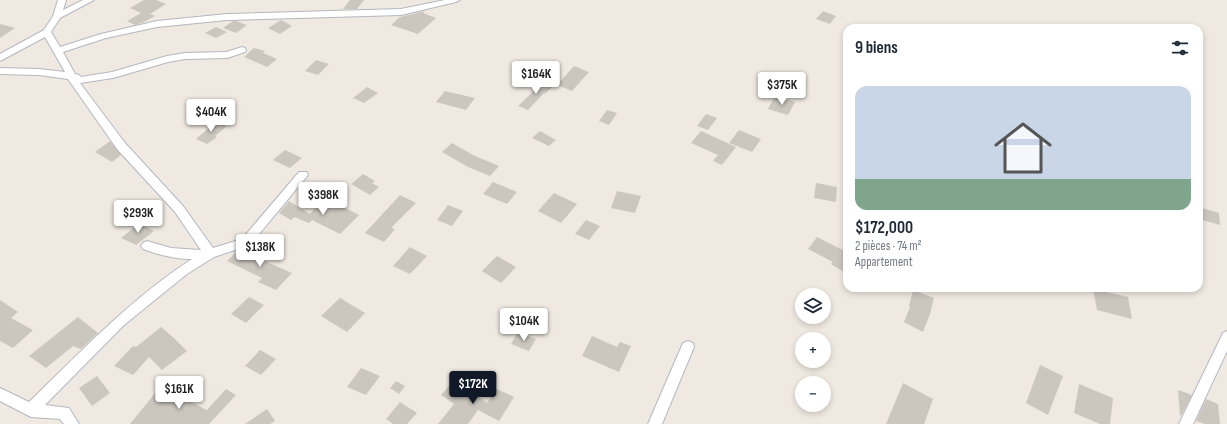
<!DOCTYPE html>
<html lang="fr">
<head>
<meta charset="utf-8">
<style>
  :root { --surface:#fff; --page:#f6f6f7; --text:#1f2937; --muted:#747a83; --line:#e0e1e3; --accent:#111827 }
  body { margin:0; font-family:"Sofia Sans Condensed",sans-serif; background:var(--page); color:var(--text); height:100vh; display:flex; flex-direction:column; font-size:15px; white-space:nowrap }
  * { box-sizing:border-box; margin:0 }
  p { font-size:13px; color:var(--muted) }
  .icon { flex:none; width:22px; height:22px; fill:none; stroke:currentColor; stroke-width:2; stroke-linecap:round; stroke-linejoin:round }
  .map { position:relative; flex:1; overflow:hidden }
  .side { position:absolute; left:843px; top:24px; width:360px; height:268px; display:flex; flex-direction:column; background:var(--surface); border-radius:12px; box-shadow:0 2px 6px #0003 }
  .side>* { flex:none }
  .tools { position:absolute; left:795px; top:288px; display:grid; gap:8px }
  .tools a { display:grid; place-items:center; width:36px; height:36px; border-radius:50%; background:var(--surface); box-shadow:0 2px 6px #0003; font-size:20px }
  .price { position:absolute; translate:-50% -34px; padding:0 9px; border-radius:4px; background:#fff; color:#222; font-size:13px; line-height:26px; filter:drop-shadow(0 1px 2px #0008) }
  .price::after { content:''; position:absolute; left:50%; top:24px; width:12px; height:9px; margin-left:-6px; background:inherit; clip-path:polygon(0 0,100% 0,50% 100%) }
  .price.selected { background:var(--accent); color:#fff }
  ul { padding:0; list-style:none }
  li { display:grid; align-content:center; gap:8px; height:212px; padding:0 12px }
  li+li { border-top:1px solid var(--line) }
  li span { display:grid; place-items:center; height:124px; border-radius:12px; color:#555 }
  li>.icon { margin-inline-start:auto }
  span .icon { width:72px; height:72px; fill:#fffc; stroke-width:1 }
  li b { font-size:17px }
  h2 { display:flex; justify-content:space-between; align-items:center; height:48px; padding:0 12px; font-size:17px }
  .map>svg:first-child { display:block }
</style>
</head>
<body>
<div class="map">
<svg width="1227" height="424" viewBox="0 0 1227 424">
  <rect width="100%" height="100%" fill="#efe9e1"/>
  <!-- building -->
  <g fill="#cbc7bf">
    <polygon points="144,0 156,0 166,4 150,14 155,16 144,22 135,25 127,21 141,13 130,8"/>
    <polygon points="350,0 364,0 357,9 343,9"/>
    <polygon points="425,11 423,13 436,18 418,34 391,25 400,17"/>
    <polygon points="823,11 836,16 830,24 816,19"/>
    <polygon points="281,20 292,26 280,34 268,28"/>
    <polygon points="233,21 236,21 247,25 236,33 223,28"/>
    <polygon points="0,24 15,28 0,38"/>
    <polygon points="216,27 227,32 216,38 205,33"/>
    <polygon points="254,48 265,51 263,53 277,59 267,67 244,57"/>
    <polygon points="316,60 329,64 318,75 305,71"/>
    <polygon points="574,66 589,72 572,91 557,85"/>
    <polygon points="544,81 554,85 545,94 544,93 528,110 518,106"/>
    <polygon points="367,87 378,93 364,103 353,98"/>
    <polygon points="445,91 475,98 466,110 436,102"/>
    <polygon points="775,96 795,102 788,115 768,109"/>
    <polygon points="607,110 617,113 609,125 599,121"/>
    <polygon points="706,114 717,118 708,130 697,126"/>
    <polygon points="216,122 227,126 215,136 217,137 207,144 196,139"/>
    <polygon points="739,130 761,139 752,152 729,143"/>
    <polygon points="540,131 556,140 549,146 532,138"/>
    <polygon points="701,131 736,147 722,165 713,161 718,155 691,143"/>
    <polygon points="110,141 121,155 112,162 95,152"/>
    <polygon points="452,143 473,155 499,166 490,176 468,167 442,152"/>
    <polygon points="285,150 302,158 290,168 273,160"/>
    <polygon points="363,174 375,181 372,183 379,187 370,195 351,184"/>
    <polygon points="493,182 517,192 507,204 483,194"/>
    <polygon points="816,183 837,187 836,202 814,198"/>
    <polygon points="617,191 641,196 635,213 611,208"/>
    <polygon points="554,193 577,204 561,223 538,211"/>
    <polygon points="400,195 416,203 391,228 395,229 384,242 365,233"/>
    <polygon points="289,201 310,214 320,203 329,207 334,202 359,215 340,234 312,220 309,223 294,217 291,220 279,213"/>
    <polygon points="448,205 463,211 452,226 437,220"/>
    <polygon points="1199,207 1219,213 1220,225 1199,219"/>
    <polygon points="586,220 600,226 589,240 575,234"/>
    <polygon points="140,223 154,231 136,245 121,238"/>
    <polygon points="817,237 847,252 847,274 831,264 833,262 808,249"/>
    <polygon points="248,247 262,254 258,258 292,273 276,290 258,282 262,278 227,261 237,251"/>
    <polygon points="410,247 427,256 410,274 393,266"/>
    <polygon points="497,256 516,267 501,283 482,271"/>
    <polygon points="1093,289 1128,297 1132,319 1097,310"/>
    <polygon points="913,290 934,298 930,314 923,332 904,322 910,307 909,306"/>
    <polygon points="249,297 264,305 246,323 231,314"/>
    <polygon points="340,298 365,313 347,332 321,316"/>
    <polygon points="0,300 18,312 11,318 33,330 13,348 0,341"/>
    <polygon points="78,317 98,333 81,349 73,346 46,368 29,356"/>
    <polygon points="161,327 175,339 187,351 162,370 149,357 133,375 114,366 133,346 136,347"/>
    <polygon points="518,332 536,339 529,351 511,344"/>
    <polygon points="592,336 617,347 620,342 631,346 619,372 582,356"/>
    <polygon points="260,350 276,359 261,375 245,366"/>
    <polygon points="1040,365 1063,376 1048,415 1026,403"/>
    <polygon points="361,368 380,376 366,395 347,387"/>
    <polygon points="97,376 110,393 92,406 79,388"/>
    <polygon points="454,380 487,403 497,389 514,397 499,421 478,410 468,424 438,424 454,404 441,395"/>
    <polygon points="396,381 405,386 399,394 390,388"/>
    <polygon points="903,383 933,399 924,424 886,424"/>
    <polygon points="1079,384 1113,398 1110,424 1100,424 1074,413"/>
    <polygon points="160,387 177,393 176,395 207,410 226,389 236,395 209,424 130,424"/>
    <polygon points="1178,390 1192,395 1181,416 1180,415"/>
    <polygon points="1206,399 1218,404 1220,424 1205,424 1196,421"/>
    <polygon points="400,402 417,413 407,424 393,424 386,419"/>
    <polygon points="267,409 275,421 270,424 245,424"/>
  </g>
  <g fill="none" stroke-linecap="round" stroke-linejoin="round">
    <defs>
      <g id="minor">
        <path d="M58,0H66L63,10L83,0H94L60,18L51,32L60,47L101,34L157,21L227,14L401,9L445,0H460L456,2L401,15L227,20L157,27L106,38L63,52L75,74L79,75L81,77L112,72L167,56L185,53L226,52L242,47L245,48L246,50L245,52L227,58L185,59L168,62L113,78L80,83L125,143L183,206L213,248L242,239L299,172H307L308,175L250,245L214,257L187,274L124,325L45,405L69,408L79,424H64L60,419L31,417L0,401V388L29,402C81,352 131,298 192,259C175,259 159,255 143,249L141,246L143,243L147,241L171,248L201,250L175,212L117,149L68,79L39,75L0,74V68L39,69L65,72L45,37L0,61V54L44,30L53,16Z"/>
        <polygon points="1227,331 1227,351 1193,424 1179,424 1223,333"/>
        <polygon points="688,341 693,343 694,347 662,424 648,424 683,343"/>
      </g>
    </defs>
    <!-- minor casing -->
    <use href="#minor" stroke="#b4b7c1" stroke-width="2"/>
    <!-- minor -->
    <use href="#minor" fill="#fff" fill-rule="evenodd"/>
  </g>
</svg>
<div class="tools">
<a><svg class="icon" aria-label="layers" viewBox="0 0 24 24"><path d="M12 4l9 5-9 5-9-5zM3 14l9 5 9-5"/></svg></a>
<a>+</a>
<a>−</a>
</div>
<b class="price" style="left:536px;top:95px">$164K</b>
<b class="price" style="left:782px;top:106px">$375K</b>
<b class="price" style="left:211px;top:133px">$404K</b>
<b class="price" style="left:323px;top:216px">$398K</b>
<b class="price" style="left:138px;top:234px">$293K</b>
<b class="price" style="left:260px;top:268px">$138K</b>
<b class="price" style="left:524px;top:342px">$104K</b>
<b class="price selected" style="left:473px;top:405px">$172K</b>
<b class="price" style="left:179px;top:410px">$161K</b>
<section class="side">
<h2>9 biens<svg class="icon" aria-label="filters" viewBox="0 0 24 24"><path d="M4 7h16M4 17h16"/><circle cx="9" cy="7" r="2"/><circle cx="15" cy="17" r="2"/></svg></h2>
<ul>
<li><span style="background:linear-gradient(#c9d6e8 75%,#7fa58c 0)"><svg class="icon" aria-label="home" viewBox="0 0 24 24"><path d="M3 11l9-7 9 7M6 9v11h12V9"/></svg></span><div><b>$172,000</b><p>2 pièces · 74 m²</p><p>Appartement</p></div></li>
</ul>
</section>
</div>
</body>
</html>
